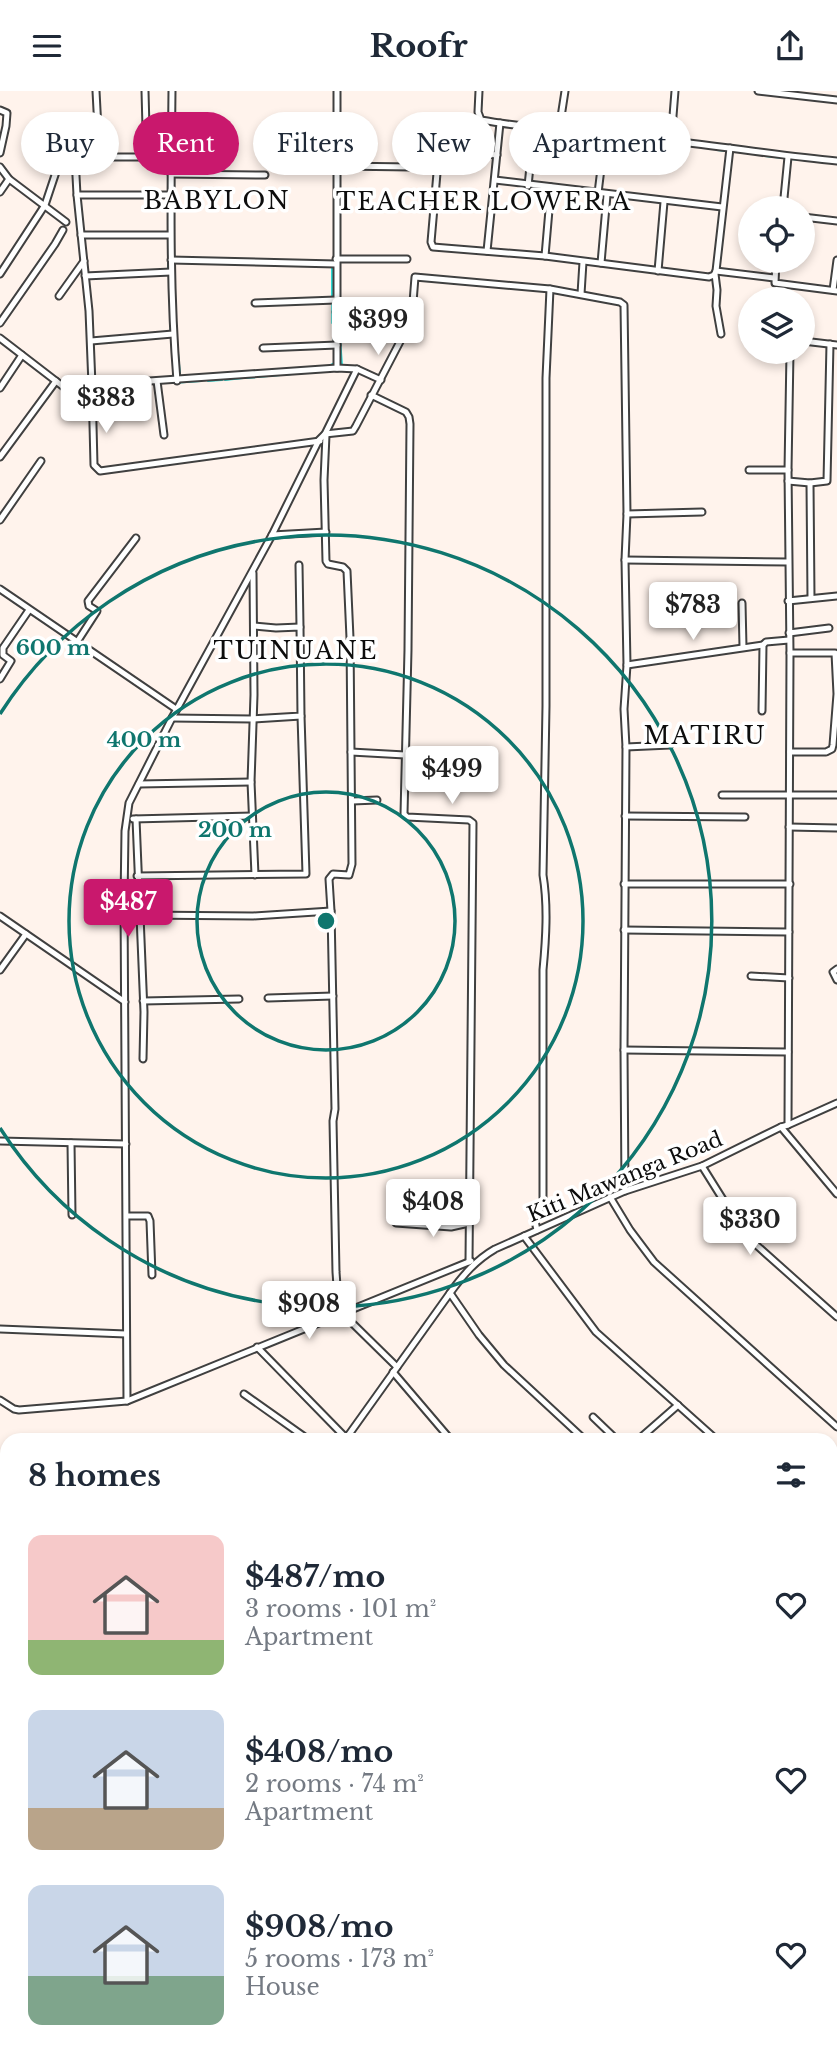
<!DOCTYPE html>
<html lang="en">
<head>
<meta charset="utf-8">
<style>
  :root { --surface:#fff; --page:#f6f6f7; --text:#1f2937; --muted:#747a83; --accent:#c9186d }
  body { margin:0; font-family:"Libre Baskerville",serif; background:var(--page); color:var(--text); height:100vh; display:flex; flex-direction:column; font-size:26px; white-space:nowrap }
  * { box-sizing:border-box; margin:0 }
  p { font-size:23px; color:var(--muted) }
  .icon { flex:none; width:38px; height:38px; fill:none; stroke:currentColor; stroke-width:2; stroke-linecap:round; stroke-linejoin:round }
  .map { position:relative; flex:1; overflow:hidden }
  .details { position:absolute; left:0px; top:1342px; width:838px; height:625px; display:flex; flex-direction:column; background:var(--surface); border-radius:21px 21px 0 0; box-shadow:0 4px 10px #0003 }
  .details>* { flex:none }
  .hud { position:absolute; left:21px; top:21px; width:796px; height:63px; display:flex; gap:14px }
  .controls { position:absolute; left:738px; top:105px; display:grid; gap:14px }
  .controls a { display:grid; place-items:center; width:77px; height:77px; border-radius:50%; background:var(--surface); box-shadow:0 4px 10px #0003; font-size:35px }
  .price { position:absolute; translate:-50% -60px; padding:0 16px; border-radius:7px; background:#fff; color:#222; font-size:23px; line-height:46px; filter:drop-shadow(0 2px 4px #0008) }
  .price::after { content:''; position:absolute; left:50%; top:42px; width:21px; height:16px; margin-left:-10px; background:inherit; clip-path:polygon(0 0,100% 0,50% 100%) }
  .price.active { background:var(--accent); color:#fff }
  ul { padding:0; list-style:none }
  li { display:flex; align-items:center; gap:21px; height:175px; padding:0 28px }
  li span { display:grid; place-items:center; flex:none; width:196px; height:140px; border-radius:14px; color:#555 }
  li>.icon { margin-inline-start:auto }
  span .icon { width:84px; height:84px; fill:#fffc; stroke-width:1 }
  li b { font-size:30px }
  h2 { display:flex; justify-content:space-between; align-items:center; height:84px; padding:0 28px; font-size:30px }
  .tag { padding:0 24px; border-radius:32px; background:var(--surface); box-shadow:0 4px 10px #0003; font-size:24px; line-height:63px }
  .tag.active { background:var(--accent); color:#fff }
  header { display:flex; justify-content:space-between; align-items:center; height:91px; padding:0 28px; background:var(--surface); font-size:32px; font-weight:700 }
  .map>svg:first-child { display:block }
</style>
</head>
<body>
<header><svg class="icon" aria-label="menu" viewBox="0 0 24 24"><path d="M4 6h16M4 12h16M4 18h16"/></svg>Roofr<svg class="icon" aria-label="share" viewBox="0 0 24 24"><path d="M12 15V3M7 8l5-5 5 5M5 13v7h14v-7"/></svg></header>
<div class="map">
<svg width="837" height="1966" viewBox="0 0 837 1966">
  <rect width="100%" height="100%" fill="#fff3ec"/>
  <g fill="none" stroke-linecap="round" stroke-linejoin="round">
    <!-- stream -->
    <g stroke="#2bdad4" stroke-width="2">
      <polyline points="481,16 482,8"/>
      <polyline points="478,30 482,32 497,34"/>
      <polyline points="538,34 556,36"/>
      <polyline points="618,47 631,49"/>
      <polyline points="642,50 654,51"/>
      <polyline points="717,59 727,60"/>
      <polyline points="733,60 762,64"/>
      <polyline points="435,65 436,59"/>
      <polyline points="765,65 784,67"/>
      <polyline points="791,68 803,69"/>
      <polyline points="434,75 435,67"/>
      <polyline points="174,144 174,152"/>
      <polyline points="168,147 168,167"/>
      <polyline points="168,171 168,179"/>
      <polyline points="332,176 332,206"/>
      <polyline points="169,184 171,249"/>
      <polyline points="772,193 780,196"/>
      <polyline points="784,197 794,197"/>
      <polyline points="332,232 332,213"/>
      <polyline points="333,238 334,251"/>
      <polyline points="176,242 180,283"/>
      <polyline points="340,247 342,274"/>
      <polyline points="329,275 334,272 334,258"/>
      <polyline points="246,287 315,281"/>
      <polyline points="225,289 243,287"/>
      <polyline points="208,290 222,289"/>
      <polyline points="172,292 201,290"/>
    </g>
    <defs>
      <g id="minor">
        <polyline points="96,0 98,38"/>
        <polyline points="145,0 146,37"/>
        <path d="M172,0C171,97 169,193 177,290"/>
        <polyline points="337,0 337,277"/>
        <path d="M479,0L478,21L481,29C544,40 609,43 672,50C727,56 782,65 837,70"/>
        <polyline points="758,0 837,9"/>
        <polyline points="0,19 7,22 6,35 0,62"/>
        <polyline points="559,39 565,0"/>
        <polyline points="671,50 675,0"/>
        <polyline points="497,64 439,59 431,151 433,156 545,165 709,186 714,184 716,180 774,187"/>
        <polyline points="338,75 412,76"/>
        <polyline points="0,76 9,88 66,131"/>
        <polyline points="171,83 265,84"/>
        <polyline points="495,89 722,116"/>
        <polyline points="528,95 534,36"/>
        <polyline points="0,101 9,88"/>
        <polyline points="598,102 605,45"/>
        <polyline points="77,104 171,104"/>
        <polyline points="783,117 788,66"/>
        <polyline points="803,126 837,130"/>
        <polyline points="81,144 170,144"/>
        <polyline points="487,160 500,32"/>
        <polyline points="545,165 551,96"/>
        <polyline points="336,168 407,168"/>
        <polyline points="171,169 336,173"/>
        <polyline points="776,170 775,192 837,200"/>
        <polyline points="601,172 607,104"/>
        <polyline points="658,180 664,111"/>
        <polyline points="716,180 730,57"/>
        <polyline points="0,183 45,114 57,78 63,68 75,66"/>
        <polyline points="715,183 717,199 716,215 721,243"/>
        <polyline points="85,185 171,181"/>
        <polyline points="833,199 837,169"/>
        <polyline points="581,203 583,171"/>
        <polyline points="59,205 84,170"/>
        <polyline points="255,212 336,209"/>
        <polyline points="336,221 386,220 412,224"/>
        <polyline points="0,232 55,153 63,139"/>
        <polyline points="0,247 91,317"/>
        <polyline points="91,250 173,243"/>
        <polyline points="803,250 837,254"/>
        <polyline points="263,257 337,254"/>
        <polyline points="157,290 164,344"/>
        <polyline points="92,294 89,220 77,104 75,66 171,66"/>
        <polyline points="0,297 22,264"/>
        <polyline points="371,304 406,321 409,326 410,333 408,559 404,723 407,726 469,729 473,732 469,1171"/>
        <polyline points="325,343 353,340 356,335 404,243 412,224 415,186 550,198 620,211 624,214 627,423 625,469 627,574 624,618 626,656 624,959 625,1100"/>
        <polyline points="326,344 324,389 326,470 328,473 343,476 347,480 350,547 352,773 349,784 333,783 329,788 331,820 335,1018 333,1030 336,1181 339,1223"/>
        <polyline points="320,350 100,380 94,374 92,294 337,277 357,278 381,289"/>
        <polyline points="0,366 56,290"/>
        <polyline points="749,379 788,379"/>
        <polyline points="788,390 810,392 827,390 830,253"/>
        <polyline points="810,392 811,507"/>
        <polyline points="627,423 702,421"/>
        <polyline points="0,429 41,370"/>
        <polyline points="272,444 326,441"/>
        <polyline points="625,469 788,471"/>
        <polyline points="299,474 300,536"/>
        <polyline points="253,482 254,604 251,691 255,784"/>
        <polyline points="0,498 176,618"/>
        <polyline points="788,510 837,505"/>
        <polyline points="742,512 743,556"/>
        <polyline points="789,542 829,537"/>
        <polyline points="77,551 97,520 89,515 88,510 136,447"/>
        <polyline points="627,574 763,554"/>
        <polyline points="0,588 11,570 3,564 3,557 29,519"/>
        <polyline points="762,620 763,554 766,551 789,549"/>
        <polyline points="172,627 252,628 301,625 300,536 276,537 254,535"/>
        <polyline points="626,656 670,654"/>
        <polyline points="351,661 405,664"/>
        <polyline points="790,661 826,661 832,658 833,654 837,603 835,562 790,562"/>
        <polyline points="139,693 251,691"/>
        <polyline points="722,704 837,704"/>
        <polyline points="352,710 377,709"/>
        <polyline points="625,725 745,726"/>
        <polyline points="133,728 252,725"/>
        <polyline points="136,728 144,921 143,968"/>
        <polyline points="789,736 837,737"/>
        <polyline points="137,785 306,783 301,625"/>
        <polyline points="624,793 790,793"/>
        <polyline points="140,824 253,825 331,820"/>
        <polyline points="0,825 125,911"/>
        <polyline points="624,839 789,841"/>
        <polyline points="837,878 833,881 837,889"/>
        <polyline points="0,879 26,843"/>
        <polyline points="751,885 789,887"/>
        <polyline points="268,907 333,905"/>
        <polyline points="143,910 239,908"/>
        <polyline points="624,959 788,961"/>
        <polyline points="788,1034 790,562 788,379 790,261"/>
        <polyline points="781,1036 837,1103"/>
        <polyline points="0,1050 126,1053"/>
        <polyline points="71,1052 72,1124"/>
        <polyline points="702,1075 737,1131 754,1152 837,1226"/>
        <polyline points="610,1106 630,1139 654,1171 837,1336"/>
        <polyline points="127,1125 148,1125 150,1130 152,1184"/>
        <polyline points="396,1132 451,1136 469,1132"/>
        <path d="M537,1139L535,1130L543,1110V879C546,847 548,815 543,784L546,615V287L550,198"/>
        <polyline points="524,1145 596,1241 717,1349"/>
        <polyline points="450,1202 479,1244 504,1274 585,1349"/>
        <polyline points="342,1222 397,1276"/>
        <polyline points="0,1238 126,1243"/>
        <polyline points="257,1256 346,1347"/>
        <polyline points="393,1281 451,1349"/>
        <polyline points="244,1303 309,1349"/>
        <polyline points="0,1309 14,1318 19,1319 127,1310 471,1170"/>
        <polyline points="127,1310 124,811 125,740 129,712 172,627 272,444 319,349 325,343 357,278"/>
        <polyline points="593,1326 617,1349"/>
        <path d="M345,1349L450,1202C463,1184 476,1169 495,1158L625,1100L702,1075L781,1036L788,1034L837,1012"/>
        <polyline points="638,1349 678,1314"/>
        <polyline points="831,1444 837,1448"/>
        <polyline points="0,1469 7,1474"/>
        <polyline points="831,1556 837,1561"/>
        <polyline points="0,1653 7,1642"/>
        <polyline points="831,1665 837,1660"/>
        <polyline points="831,1701 837,1696"/>
        <polyline points="831,1728 837,1733"/>
        <polyline points="0,1836 7,1837"/>
        <polyline points="831,1867 837,1871"/>
        <polyline points="831,1893 837,1897"/>
        <polyline points="0,1922 7,1924"/>
        <polyline points="62,1960 63,1966"/>
        <polyline points="167,1960 177,1966"/>
        <polyline points="486,1960 494,1966"/>
        <polyline points="647,1960 656,1966"/>
        <polyline points="793,1960 802,1966"/>
        <polyline points="272,1966 278,1960"/>
      </g>
    </defs>
    <!-- minor casing -->
    <use href="#minor" stroke="#404040" stroke-width="9"/>
    <!-- minor -->
    <use href="#minor" stroke="#fff" stroke-width="5"/>
  </g>
  <!-- distance rings -->
  <g fill="none" stroke="#0f766e" stroke-width="3.5">
    <circle cx="326" cy="830" r="129"/>
    <circle cx="326" cy="830" r="257"/>
    <path d="M0 623A386 386 0 1 1 0 1037"/>
  </g>
  <g text-anchor="middle" dominant-baseline="central" stroke-width="7" stroke-linejoin="round" paint-order="stroke">
    <!-- street labels -->
    <g font-size="21" fill="#0d0d0d" stroke="#fff">
      <text transform="translate(625 1086) rotate(-22)">Kiti Mawanga Road</text>
    </g>
    <!-- quarter labels -->
    <g font-size="24" letter-spacing="2" fill="#0d0d0d" stroke="#fff">
      <text x="217" y="109">BABYLON</text>
      <text x="484" y="110">TEACHER LOWER A</text>
      <text x="296" y="559">TUINUANE</text>
      <text x="705" y="644">MATIRU</text>
    </g>
  </g>
  <circle cx="326" cy="830" r="10" fill="#0f766e" stroke="#fff" stroke-width="3.5"/>
  <g font-size="21" text-anchor="middle" font-weight="bold" fill="#0f766e" stroke="#fff" stroke-width="7" stroke-linejoin="round" paint-order="stroke">
    <text x="53" y="564">600 m</text>
    <text x="144" y="656">400 m</text>
    <text x="235" y="746">200 m</text>
  </g>
</svg>
<div class="controls">
<a><svg class="icon" aria-label="locate" viewBox="0 0 24 24"><circle cx="12" cy="12" r="6"/><path d="M12 2v4M12 18v4M2 12h4M18 12h4"/></svg></a>
<a><svg class="icon" aria-label="layers" viewBox="0 0 24 24"><path d="M12 4l9 5-9 5-9-5zM3 14l9 5 9-5"/></svg></a>
</div>
<b class="price" style="left:378px;top:266px">$399</b>
<b class="price" style="left:106px;top:344px">$383</b>
<b class="price" style="left:693px;top:551px">$783</b>
<b class="price" style="left:452px;top:715px">$499</b>
<b class="price active" style="left:128px;top:848px">$487</b>
<b class="price" style="left:433px;top:1148px">$408</b>
<b class="price" style="left:750px;top:1166px">$330</b>
<b class="price" style="left:309px;top:1250px">$908</b>
<div class="hud">
<a class="tag">Buy</a>
<a class="tag active">Rent</a>
<a class="tag">Filters</a>
<a class="tag">New</a>
<a class="tag">Apartment</a>
</div>
<section class="details">
<h2>8 homes<svg class="icon" aria-label="filters" viewBox="0 0 24 24"><path d="M4 7h16M4 17h16"/><circle cx="9" cy="7" r="2"/><circle cx="15" cy="17" r="2"/></svg></h2>
<ul>
<li><span style="background:linear-gradient(#f6c9c9 75%,#8fb573 0)"><svg class="icon" aria-label="home" viewBox="0 0 24 24"><path d="M3 11l9-7 9 7M6 9v11h12V9"/></svg></span><div><b>$487/mo</b><p>3 rooms · 101 m²</p><p>Apartment</p></div><svg class="icon" aria-label="heart" viewBox="0 0 24 24"><path d="M12 20l-8-8c-3-5 5-10 8-4 3-6 11-1 8 4z"/></svg></li>
<li><span style="background:linear-gradient(#c9d6e8 70%,#b9a48a 0)"><svg class="icon" aria-label="home" viewBox="0 0 24 24"><path d="M3 11l9-7 9 7M6 9v11h12V9"/></svg></span><div><b>$408/mo</b><p>2 rooms · 74 m²</p><p>Apartment</p></div><svg class="icon" aria-label="heart" viewBox="0 0 24 24"><path d="M12 20l-8-8c-3-5 5-10 8-4 3-6 11-1 8 4z"/></svg></li>
<li><span style="background:linear-gradient(#c9d6e8 65%,#7fa58c 0)"><svg class="icon" aria-label="home" viewBox="0 0 24 24"><path d="M3 11l9-7 9 7M6 9v11h12V9"/></svg></span><div><b>$908/mo</b><p>5 rooms · 173 m²</p><p>House</p></div><svg class="icon" aria-label="heart" viewBox="0 0 24 24"><path d="M12 20l-8-8c-3-5 5-10 8-4 3-6 11-1 8 4z"/></svg></li>
</ul>
</section>
</div>
</body>
</html>
